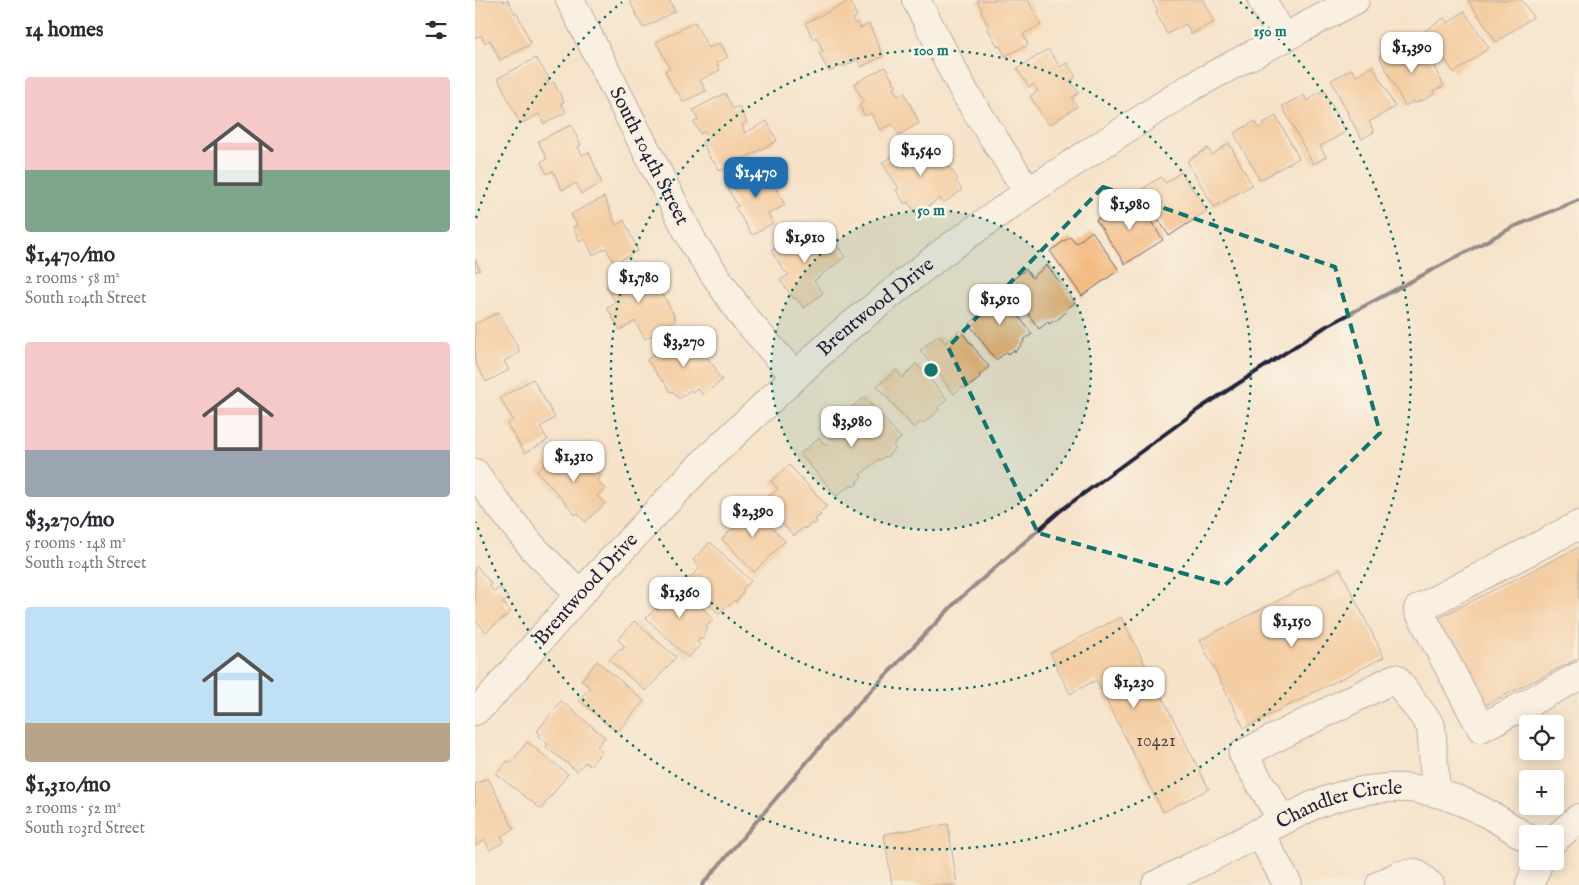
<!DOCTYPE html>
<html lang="en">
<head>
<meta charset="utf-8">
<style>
  :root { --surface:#fff; --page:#f2f2f3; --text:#2b2b33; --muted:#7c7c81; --accent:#1f6fb2 }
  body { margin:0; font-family:"IM FELL English",serif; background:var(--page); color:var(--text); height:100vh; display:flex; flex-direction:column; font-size:19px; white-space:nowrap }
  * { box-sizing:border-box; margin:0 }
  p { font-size:16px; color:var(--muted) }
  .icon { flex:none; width:28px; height:28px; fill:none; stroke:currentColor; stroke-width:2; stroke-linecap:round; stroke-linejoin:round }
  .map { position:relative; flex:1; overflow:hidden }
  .side { display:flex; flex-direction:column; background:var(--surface); width:475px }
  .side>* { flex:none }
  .tools { position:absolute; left:1044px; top:715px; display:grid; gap:10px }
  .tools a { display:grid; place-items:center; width:45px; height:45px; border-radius:5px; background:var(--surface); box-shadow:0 2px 12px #0003; font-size:25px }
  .price { position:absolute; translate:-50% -42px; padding:0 11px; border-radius:10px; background:#fff; color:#222; font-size:16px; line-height:32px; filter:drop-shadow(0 1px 2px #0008) }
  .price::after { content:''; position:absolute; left:50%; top:30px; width:15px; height:11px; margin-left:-8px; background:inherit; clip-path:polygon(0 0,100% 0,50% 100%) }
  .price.on { background:var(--accent); color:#fff }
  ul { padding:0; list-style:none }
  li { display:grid; align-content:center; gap:10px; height:265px; padding:0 25px }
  li span { display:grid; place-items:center; height:155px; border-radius:5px; color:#555 }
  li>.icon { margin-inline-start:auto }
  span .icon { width:90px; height:90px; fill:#fffc; stroke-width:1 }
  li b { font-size:21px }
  h2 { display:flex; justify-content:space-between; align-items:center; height:60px; padding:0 25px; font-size:21px }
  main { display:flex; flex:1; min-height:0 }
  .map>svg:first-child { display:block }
</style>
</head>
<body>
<main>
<section class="side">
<h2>14 homes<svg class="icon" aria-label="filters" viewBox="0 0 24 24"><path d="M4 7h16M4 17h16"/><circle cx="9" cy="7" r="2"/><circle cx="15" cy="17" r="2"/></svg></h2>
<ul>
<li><span style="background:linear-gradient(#f6c9c9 60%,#7fa58c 0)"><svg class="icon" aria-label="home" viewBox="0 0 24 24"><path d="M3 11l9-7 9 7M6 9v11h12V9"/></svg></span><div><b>$1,470/mo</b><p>2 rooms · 58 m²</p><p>South 104th Street</p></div></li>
<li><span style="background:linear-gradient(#f6c9c9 70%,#9aa5b1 0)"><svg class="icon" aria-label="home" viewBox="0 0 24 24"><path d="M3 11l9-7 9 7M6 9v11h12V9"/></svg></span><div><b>$3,270/mo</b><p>5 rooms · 148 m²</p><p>South 104th Street</p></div></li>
<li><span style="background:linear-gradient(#bfe0f5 75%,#b9a48a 0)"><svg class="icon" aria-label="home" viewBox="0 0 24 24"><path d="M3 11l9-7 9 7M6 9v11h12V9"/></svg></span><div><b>$1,310/mo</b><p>2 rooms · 52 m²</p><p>South 103rd Street</p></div></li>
</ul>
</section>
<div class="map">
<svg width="1104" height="885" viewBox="0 0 1104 885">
  <rect width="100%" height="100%" fill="#fbf7ec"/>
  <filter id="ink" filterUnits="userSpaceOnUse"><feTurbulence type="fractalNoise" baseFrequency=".02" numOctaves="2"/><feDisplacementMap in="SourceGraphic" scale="10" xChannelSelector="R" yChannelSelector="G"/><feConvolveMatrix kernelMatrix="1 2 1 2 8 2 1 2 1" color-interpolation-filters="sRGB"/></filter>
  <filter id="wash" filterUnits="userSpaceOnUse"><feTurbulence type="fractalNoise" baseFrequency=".0096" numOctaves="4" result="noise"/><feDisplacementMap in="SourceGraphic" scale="20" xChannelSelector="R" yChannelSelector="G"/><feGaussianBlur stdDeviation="1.12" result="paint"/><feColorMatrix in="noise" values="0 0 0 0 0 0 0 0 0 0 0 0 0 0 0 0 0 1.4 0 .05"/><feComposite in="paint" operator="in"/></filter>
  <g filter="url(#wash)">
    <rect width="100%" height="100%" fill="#f6e3ca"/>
    <g id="blocks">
      <!-- building -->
      <g fill="#f1b273">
        <polygon points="0,0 28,0 29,2 33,0 40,14 42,13 56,44 25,60 15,40 10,43 6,35 0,38"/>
        <polygon points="154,0 194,0 200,11 168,28"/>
        <polygon points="502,0 553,0 566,25 548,34 553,45 530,56 525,46 523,47 512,27 515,26 514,23 512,24 506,11 507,10"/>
        <polygon points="677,0 728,0 739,22 716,34 711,24 692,34 681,12 683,11"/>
        <polygon points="993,0 1047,0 1058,17 1021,42"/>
        <polygon points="375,1 382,16 377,19 380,24 384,23 385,28 394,24 408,56 386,67 381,58 379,59 380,61 368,67 367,65 354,72 344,53 348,51 341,37 338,39 330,23"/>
        <polygon points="989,11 1014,48 979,73 950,31 969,18 973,23"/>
        <polygon points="220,22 233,48 245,43 253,57 241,63 245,70 225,80 231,91 208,102 203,92 201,93 190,71 195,69 181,42"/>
        <polygon points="947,44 969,86 958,91 959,94 947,101 947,100 940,103 939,101 930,106 904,56 926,45 930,55"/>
        <polygon points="573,49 585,67 592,63 601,77 595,81 604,93 597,98 602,107 574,125 555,96 563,91 558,84 554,87 542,69"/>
        <polygon points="61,58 75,80 72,81 74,85 79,82 89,102 86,103 91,112 69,124 64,114 45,124 23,78"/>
        <polygon points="898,66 920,107 894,122 899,132 887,139 872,113 873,113 856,80 877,69 881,76"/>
        <polygon points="410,67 421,86 418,88 423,96 429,92 444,123 424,135 417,124 405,130 396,113 390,116 384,105 389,102 379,84"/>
        <polygon points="849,90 871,132 845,146 851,157 838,164 807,106 829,95 832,101 837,99 836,97"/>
        <polygon points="250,93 258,109 264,106 272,122 267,125 270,133 292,121 302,141 245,171 239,161 237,162 227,141 234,138 230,131 225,134 219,122 223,120 218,110"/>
        <polygon points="801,116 824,158 785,180 759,133 780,121 784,128 789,125 788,123"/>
        <polygon points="96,125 106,145 103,146 107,155 114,152 127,183 106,194 101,183 87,190 78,171 72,174 66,162 72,159 63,141"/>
        <polygon points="443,139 449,149 452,147 460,160 459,161 462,166 470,161 483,179 481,181 487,190 468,203 465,198 441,214 433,202 430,204 421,190 424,188 407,163"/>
        <polygon points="754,143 777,185 739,207 712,161 733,148 737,155"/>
        <polygon points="288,165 310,205 293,214 298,223 277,235 260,207 263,206 251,186"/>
        <polygon points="706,172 732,211 694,236 665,190 686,177 691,183"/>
        <polygon points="129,197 141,225 149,220 163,251 139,263 131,248 118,255 110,239 105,242 98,227 102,225 96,214"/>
        <polygon points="662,200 688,240 650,264 621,220 641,207 645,213"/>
        <polygon points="332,224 343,240 339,243 348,254 361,244 370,257 339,281 348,293 329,308 321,298 319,299 305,280 314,274 311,271 310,272 296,251"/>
        <polygon points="617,231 644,270 607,296 575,251 595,237 601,244"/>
        <polygon points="0,259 5,270 0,272"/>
        <polygon points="572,265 600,303 590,310 591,312 581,321 580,320 574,324 573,322 564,329 532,284 551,269 557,278"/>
        <polygon points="162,267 168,277 173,274 179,284 173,288 177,295 186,290 201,320 170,339 160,321 145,330 132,308 141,303 131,286"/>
        <polygon points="523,289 557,334 548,340 549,342 540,352 539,350 533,354 532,352 521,360 494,324 510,311 504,304"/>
        <polygon points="24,312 45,352 29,361 34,370 11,382 0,362 0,324"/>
        <polygon points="485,330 514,367 504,375 505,377 500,382 489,389 487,387 479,394 445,350 464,335 470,343"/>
        <polygon points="206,334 212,342 214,340 223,353 221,354 223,356 228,352 242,370 240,371 247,380 228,395 222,388 217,392 215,390 204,399 197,391 195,392 188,380 187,381 172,360"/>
        <polygon points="441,364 472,399 463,407 464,409 459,415 448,423 447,421 439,428 402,386 421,370 427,378"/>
        <polygon points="58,379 80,418 65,427 73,440 50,453 32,424 38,420 25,398"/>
        <polygon points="389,397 426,438 418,445 420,448 412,457 411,456 405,460 404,459 385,475 387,477 381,482 383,483 379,487 377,485 372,490 371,488 362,496 325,454 344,438 351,446 354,442 353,441 373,424 374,425 379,421 371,412"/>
        <polygon points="90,446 103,460 108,456 126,476 122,480 130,489 122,496 130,504 110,522 103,513 101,515 62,471"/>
        <polygon points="314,465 352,506 344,513 346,515 340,519 342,521 338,525 336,523 330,529 329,527 319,536 287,502 303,489 296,481"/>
        <polygon points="273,503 310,541 279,572 247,539 261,525 255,520"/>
        <polygon points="235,542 276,581 267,589 269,591 261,602 260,600 254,606 253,605 244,614 210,582 225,568 218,560"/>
        <polygon points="1104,547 1104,658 1003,709 959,620"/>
        <polygon points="2,566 16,584 14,585 19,592 25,587 33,598 28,603 36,612 11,632 0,619 0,568"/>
        <polygon points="865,569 909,657 769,728 725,640"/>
        <polygon points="197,581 239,619 231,627 233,629 228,635 230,636 226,640 225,638 222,642 225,645 213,658 171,618 181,608 183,611 187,607 180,600"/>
        <polygon points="646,617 734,789 688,812 621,680 595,694 575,653"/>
        <polygon points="159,621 201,657 171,691 134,660 144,649 147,650 150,646 143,640"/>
        <polygon points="122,661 169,701 142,732 104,700 115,688 106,680"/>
        <polygon points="86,701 130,737 122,747 127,751 115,766 110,762 102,771 71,747 73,744 63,736 65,734 62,731"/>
        <polygon points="52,742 93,774 66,809 21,774 32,761 36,763"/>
        <polygon points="13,778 39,829 26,836 29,842 15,850 10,840 0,846 0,784"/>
        <polygon points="473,824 482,885 417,885 409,834"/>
      </g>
    </g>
  </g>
  <g filter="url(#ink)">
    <use href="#blocks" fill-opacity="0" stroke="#6c666d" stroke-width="1"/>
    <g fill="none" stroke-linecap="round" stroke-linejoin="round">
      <defs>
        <g id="minor">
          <path id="s1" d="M95,0L219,244L267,315L320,376"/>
          <polyline points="441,0 490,93 553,192"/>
          <polyline points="787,0 808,39"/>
          <polyline points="0,473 21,502 59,549 105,594"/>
          <polyline points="1104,525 943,609 1006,728 1104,676"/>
          <path id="s2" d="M0,711L11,702L105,594L224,467L364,335L467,253L553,192L718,86L880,0"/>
          <polyline points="807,820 768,754 920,678 956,726 961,792"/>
          <polyline points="784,832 813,885"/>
          <polyline points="1080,839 1104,818"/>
          <path id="s3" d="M681,885L839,805C925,772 978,788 1052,838"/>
          <polyline points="905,885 925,875 940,873 955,885"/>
          <polyline points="1055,885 1064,861"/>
        </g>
      </defs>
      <!-- minor casing -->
      <use href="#minor" stroke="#6c666d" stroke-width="30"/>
      <!-- minor -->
      <use href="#minor" stroke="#fff" stroke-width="28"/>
      <!-- rail -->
      <polyline stroke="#22223b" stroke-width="4" points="227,885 367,721 481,602 585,511 724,409 850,327 1038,227 1104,200"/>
    </g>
  </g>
  <!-- marked area -->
  <path d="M0 0H1104V885H0ZM628,187L860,267L905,433L750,585L563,533L473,347Z" fill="#f6e3ca" fill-opacity=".55" fill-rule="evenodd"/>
  <path fill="none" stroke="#0f766e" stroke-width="4" stroke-dasharray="10 6" stroke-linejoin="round" d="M628,187L860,267L905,433L750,585L563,533L473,347Z"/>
  <!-- distance rings -->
  <circle cx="456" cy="370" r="160" fill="#0f766e" fill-opacity=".12"/>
  <g fill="none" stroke="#0f766e" stroke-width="2.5" stroke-dasharray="2.5 5">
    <circle cx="456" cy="370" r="160"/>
    <circle cx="456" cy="370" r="320"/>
    <path d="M1 218A480 480 0 0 1 147 2M765 2A480 480 0 1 1 1 522"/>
  </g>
  <g text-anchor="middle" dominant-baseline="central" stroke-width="5" stroke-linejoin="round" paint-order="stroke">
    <!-- number labels -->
    <g font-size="18" fill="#564649">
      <text x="681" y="741">10421</text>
    </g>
    <!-- street labels -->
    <g font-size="20" fill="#22223b" stroke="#fbf7ec">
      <text stroke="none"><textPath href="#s1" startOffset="175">South 104th Street</textPath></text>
      <text stroke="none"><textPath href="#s2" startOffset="570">Brentwood Drive</textPath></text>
      <text stroke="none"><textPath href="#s2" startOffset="165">Brentwood Drive</textPath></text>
      <text stroke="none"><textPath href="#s3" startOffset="202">Chandler Circle</textPath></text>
    </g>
  </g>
  <circle cx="456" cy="370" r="8" fill="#0f766e" stroke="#fbf7ec" stroke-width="2.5"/>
  <g font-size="15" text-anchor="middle" font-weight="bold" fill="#0f766e" stroke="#fbf7ec" stroke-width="5" stroke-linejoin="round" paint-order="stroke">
    <text x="795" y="36">150 m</text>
    <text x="456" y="55">100 m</text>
    <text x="456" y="215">50 m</text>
  </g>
</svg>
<div class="tools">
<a><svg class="icon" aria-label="locate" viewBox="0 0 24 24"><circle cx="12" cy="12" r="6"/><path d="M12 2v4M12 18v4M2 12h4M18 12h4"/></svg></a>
<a>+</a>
<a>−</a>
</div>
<b class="price" style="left:937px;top:74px">$1,390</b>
<b class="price" style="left:446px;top:177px">$1,540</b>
<b class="price on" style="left:281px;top:199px">$1,470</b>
<b class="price" style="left:655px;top:231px">$1,980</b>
<b class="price" style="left:330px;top:264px">$1,910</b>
<b class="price" style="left:164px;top:304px">$1,780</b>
<b class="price" style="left:525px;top:326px">$1,910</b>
<b class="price" style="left:209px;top:368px">$3,270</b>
<b class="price" style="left:377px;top:448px">$3,980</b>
<b class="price" style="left:99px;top:483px">$1,310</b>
<b class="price" style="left:278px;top:538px">$2,390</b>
<b class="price" style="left:205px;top:619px">$1,360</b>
<b class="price" style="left:817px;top:648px">$1,150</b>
<b class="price" style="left:659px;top:709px">$1,230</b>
</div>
</main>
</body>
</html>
